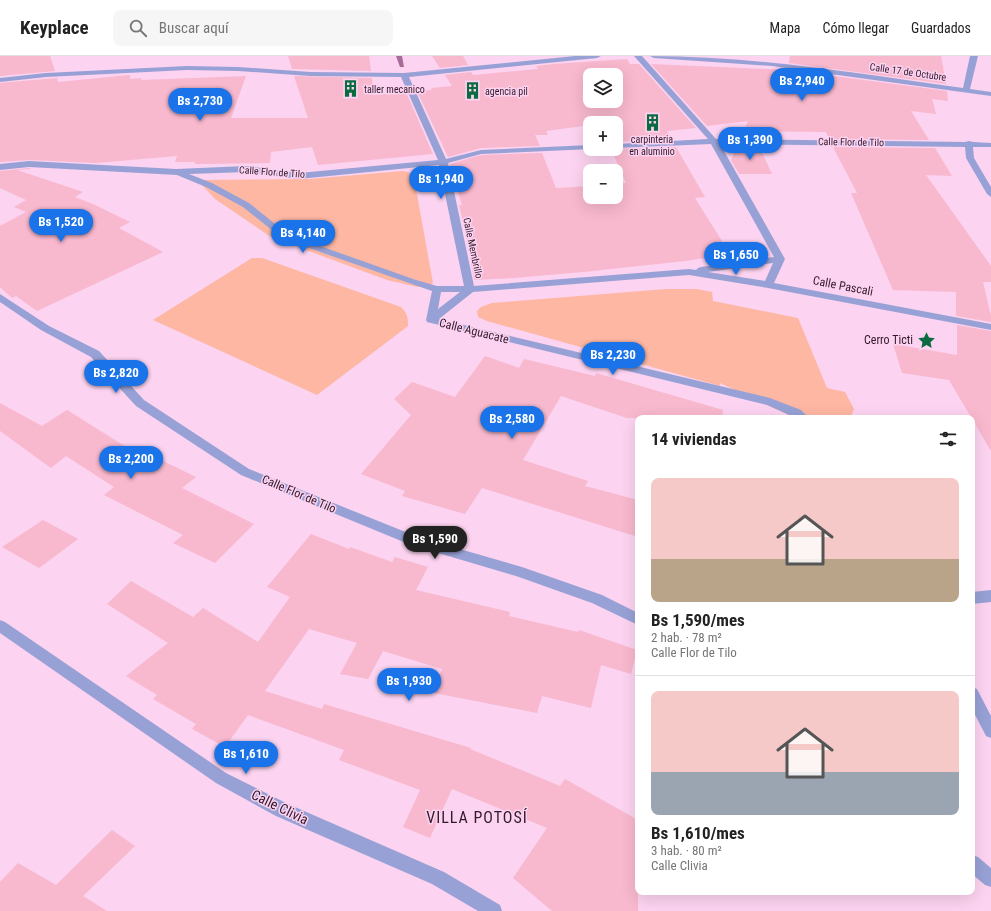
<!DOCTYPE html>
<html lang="es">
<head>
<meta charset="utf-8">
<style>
  :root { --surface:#fff; --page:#f6f6f6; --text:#222; --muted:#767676; --line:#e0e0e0; --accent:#1a73e8 }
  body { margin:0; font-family:"Roboto Condensed",sans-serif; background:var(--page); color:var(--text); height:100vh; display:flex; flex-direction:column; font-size:15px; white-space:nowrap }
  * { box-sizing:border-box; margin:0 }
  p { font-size:13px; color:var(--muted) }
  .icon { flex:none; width:22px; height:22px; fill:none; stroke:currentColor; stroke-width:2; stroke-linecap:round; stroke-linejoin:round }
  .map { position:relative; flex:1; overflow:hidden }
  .sheet { position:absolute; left:635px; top:359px; width:340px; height:480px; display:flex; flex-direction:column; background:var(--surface); border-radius:8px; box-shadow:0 4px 16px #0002 }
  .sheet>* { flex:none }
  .buttons { position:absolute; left:583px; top:12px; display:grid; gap:8px }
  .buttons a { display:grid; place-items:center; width:40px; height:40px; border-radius:8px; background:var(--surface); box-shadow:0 4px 16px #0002; font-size:20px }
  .price { position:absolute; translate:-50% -34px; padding:0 9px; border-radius:14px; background:var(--accent); color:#fff; font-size:13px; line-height:26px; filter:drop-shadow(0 1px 2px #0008) }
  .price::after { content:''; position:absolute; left:50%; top:24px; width:12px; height:9px; margin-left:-6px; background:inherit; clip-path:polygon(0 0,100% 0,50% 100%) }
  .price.active { background:#222; color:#fff }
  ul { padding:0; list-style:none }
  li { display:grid; align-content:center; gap:8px; height:212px; padding:0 16px }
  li+li { border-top:1px solid var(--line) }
  li span { display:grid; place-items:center; height:124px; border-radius:8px; color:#555 }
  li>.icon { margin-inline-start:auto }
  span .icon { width:72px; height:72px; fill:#fffc; stroke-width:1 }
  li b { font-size:17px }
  h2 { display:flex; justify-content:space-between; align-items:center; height:48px; padding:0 16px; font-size:17px }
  header { display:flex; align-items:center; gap:24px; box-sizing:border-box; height:56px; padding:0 20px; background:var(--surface); border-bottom:1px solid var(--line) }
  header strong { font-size:19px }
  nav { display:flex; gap:22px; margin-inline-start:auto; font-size:14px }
  .search { width:280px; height:36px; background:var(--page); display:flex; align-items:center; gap:10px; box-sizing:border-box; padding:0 14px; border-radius:8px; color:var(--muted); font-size:15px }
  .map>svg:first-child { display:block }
</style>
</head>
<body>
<header>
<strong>Keyplace</strong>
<div class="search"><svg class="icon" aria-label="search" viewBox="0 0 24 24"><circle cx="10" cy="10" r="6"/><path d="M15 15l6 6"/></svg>Buscar aquí</div>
<nav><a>Mapa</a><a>Cómo llegar</a><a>Guardados</a></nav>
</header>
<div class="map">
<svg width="991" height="855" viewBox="0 0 991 855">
  <rect width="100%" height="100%" fill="#fcd3f0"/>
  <!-- green -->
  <g fill="#fdb7a3">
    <polygon points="403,115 410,117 414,122 433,227 428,231 418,231 387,224 271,181 215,143 200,127 202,124 310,123"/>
    <path d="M252,202H262L401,251C407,257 408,261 408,270L317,339L153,264Z"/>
    <polygon points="666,233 697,233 712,236 713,245 798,262 827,332 845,336 854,353 850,362 795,362 720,327 720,330 487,265 478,261 477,255 481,251 492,247"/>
  </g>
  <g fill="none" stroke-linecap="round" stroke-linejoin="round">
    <!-- stream -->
    <polygon fill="#a66c97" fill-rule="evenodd" points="396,0 402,0 404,11 400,11"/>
  </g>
  <!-- building -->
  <g fill="#f8b8ce" fill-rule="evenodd">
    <polygon points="0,0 50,0 55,15 0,20"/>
    <polygon points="288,0 369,0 371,15 292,13"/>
    <polygon points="432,0 463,0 468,9 440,12"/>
    <polygon points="790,0 941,0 946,28 789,7"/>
    <path d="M627,3L630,8H639L696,72L667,75L672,83L616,86V67H590V69L546,75L548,79H535L540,90L481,92L448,101L417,35L432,34L431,32L452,30L445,19L471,16L473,19L538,13L536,10L554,8ZM590,19H616V45H590Z"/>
    <polygon points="651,8 788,14 947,35 948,45 932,43 936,58 911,55 929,84 829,83 826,76 752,75 755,82 741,82 748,65 707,70"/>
    <polygon points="130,19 130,23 141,22 141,24 246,20 231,62 308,62 294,20 372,22 374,39 406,36 433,98 318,109 312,91 271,96 270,107 195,108 195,106 175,106 177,100 96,107 29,104 0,106 0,27 57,22 58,26"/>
    <polygon points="737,90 759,90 772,118 739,118 731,104"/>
    <polygon points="676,91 705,141 695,142 730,198 685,205 583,216 514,222 474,224 467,183 459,149 462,149 450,108 481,99 542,97 556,132 590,130 590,141 616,141 616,127 626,127 611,93"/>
    <polygon points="833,91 935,92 952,120 926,119 991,210 991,226 983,226 991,260 991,266 956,260 956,236 893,234 851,137 857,137"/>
    <polygon points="29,112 31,113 17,114 83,136 75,141 95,149 130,166 119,172 163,196 37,255 16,240 12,242 0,231 0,170 26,156 14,151 26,144 0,132 0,115"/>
    <polygon points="957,269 991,275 991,395 949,324 902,317 893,288 957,299"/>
    <polygon points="485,300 519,312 524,303 595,320 596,317 723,354 722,362 627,362 561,340 523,404 588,425 585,430 638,444 638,481 482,432 465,458 402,440 405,435 361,418 411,359 394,343 412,326 455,341"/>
    <polygon points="0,347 42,370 67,354 147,404 153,400 196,421 182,432 254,468 215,507 173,487 183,479 104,439 114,431 66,400 51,412 0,375"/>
    <polygon points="43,464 78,483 39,512 2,491"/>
    <polygon points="311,478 349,493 350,491 392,506 395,501 428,511 416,534 510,556 509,560 578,576 579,574 637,594 631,618 601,609 591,652 542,640 537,657 434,637 442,613 383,595 368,623 340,618 357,587 309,573 265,635 322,653 324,648 471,692 470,693 560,730 565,723 638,764 638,855 552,855 513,822 547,772 452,733 430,782 403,771 420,734 339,704 344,694 248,659 225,691 192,673 196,668 153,643 157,639 126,620 168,587 107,548 131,525 193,561 203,552 258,586 290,541 267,531"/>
    <polygon points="112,774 135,790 83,840 107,855 0,855 0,826 18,807 56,829"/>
  </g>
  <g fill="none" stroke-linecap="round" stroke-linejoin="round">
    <!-- minor -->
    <g fill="#98a1d5" fill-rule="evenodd">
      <path d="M575,0H601L597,2L409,21L446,103L481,94L590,89V93H592L481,98L448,107L474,230L689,213L696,214L698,212L701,211L774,201L711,88L616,92V88L708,83L634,0H642L716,83L965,86L969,85L973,86L991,87V91H973L974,102L991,131V141L987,138L966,102L965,91L720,88L785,203L774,227L991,268V274L768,232L689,219L473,236L439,263L770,342L801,354L809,362H796L767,349L427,266L426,264L432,235L283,183L243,151L206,131L177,119L29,111L0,114V108L29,105L176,113L247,110L299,117L438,104L401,21L310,20L238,15L187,14L46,21L0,26V22L46,17L187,10L238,11L310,16L404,17ZM439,109L464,230H437L416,224L289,179L249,147L212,127L189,118L247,116L299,123ZM773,207L765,225L708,216ZM441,236H460L438,253Z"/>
      <path d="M650,0C755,0 859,18 963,32L970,0H978L970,33L991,36V40L772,10L654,2Z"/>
      <polygon points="0,238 49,270 99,295 144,344 249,413 418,481 522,511 602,539 638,557 638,569 592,547 516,520 411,489 241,419 136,350 91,301 41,274 0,246"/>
      <polygon points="991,534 991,546 972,548 972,536"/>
      <polygon points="0,564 5,566 226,717 288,748 444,816 500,849 502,855 478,855 432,828 276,760 216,727 0,577"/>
      <polygon points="972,631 977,633 991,660 991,682 986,680 972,653"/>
      <polygon points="972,799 978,801 991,812 991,831 985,829 972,818"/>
    </g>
  </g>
  <!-- icons -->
  <defs>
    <symbol id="building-bare" viewBox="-9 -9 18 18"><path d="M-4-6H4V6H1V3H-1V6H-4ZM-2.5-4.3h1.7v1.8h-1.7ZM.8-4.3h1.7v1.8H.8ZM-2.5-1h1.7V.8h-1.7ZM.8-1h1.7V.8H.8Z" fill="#0b6b40" stroke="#fcd3f0" stroke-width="2.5" paint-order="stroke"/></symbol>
    <symbol id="sight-bare" viewBox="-9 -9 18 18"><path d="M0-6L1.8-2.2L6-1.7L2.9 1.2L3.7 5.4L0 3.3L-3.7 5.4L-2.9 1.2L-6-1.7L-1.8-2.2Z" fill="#0b6b40" stroke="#fcd3f0" stroke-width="2.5" paint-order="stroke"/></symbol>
  </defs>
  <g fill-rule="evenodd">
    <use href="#building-bare" x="338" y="20" width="25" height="25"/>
    <use href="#building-bare" x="460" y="22" width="25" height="25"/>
    <use href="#building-bare" x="640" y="54" width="25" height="25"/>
    <use href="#sight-bare" x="914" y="272" width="25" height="25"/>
  </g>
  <g text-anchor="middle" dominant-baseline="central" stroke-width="3" stroke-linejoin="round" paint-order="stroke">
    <!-- far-street labels -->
    <g font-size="10" fill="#32192c" stroke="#fcd3f0">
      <text transform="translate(908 16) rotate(8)">Calle 17 de Octubre</text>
      <text transform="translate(851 86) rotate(1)">Calle Flor de Tilo</text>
      <text transform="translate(272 116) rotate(4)">Calle Flor de Tilo</text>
      <text transform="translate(473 192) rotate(78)">Calle Membrillo</text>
    </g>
    <!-- far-poi labels -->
    <g font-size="10" fill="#32192c" stroke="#fcd3f0" text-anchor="start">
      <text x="364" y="33">taller mecanico</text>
      <text x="485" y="35">agencia pil</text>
      <text x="652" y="83" text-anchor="middle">carpinteria<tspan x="652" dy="12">en aluminio</tspan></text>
    </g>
    <!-- street labels -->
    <g font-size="12" fill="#32192c" stroke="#fcd3f0">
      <text transform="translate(843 230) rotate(11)">Calle Pascali</text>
      <text transform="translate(474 275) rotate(14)">Calle Aguacate</text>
      <text transform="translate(299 438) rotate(23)">Calle Flor de Tilo</text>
    </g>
    <!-- poi labels -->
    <g font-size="12" fill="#32192c" stroke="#fcd3f0" text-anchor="end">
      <text x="913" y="284">Cerro Ticti</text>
    </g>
    <!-- near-street labels -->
    <g font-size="14" fill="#32192c" stroke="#fcd3f0">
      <text transform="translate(280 751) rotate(26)">Calle Clivia</text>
    </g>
    <!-- near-neighbourhood labels -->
    <g font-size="16" letter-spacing="1" fill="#32192c" stroke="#fcd3f0">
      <text x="477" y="761">VILLA POTOSÍ</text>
    </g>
  </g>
</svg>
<div class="buttons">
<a><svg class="icon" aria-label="layers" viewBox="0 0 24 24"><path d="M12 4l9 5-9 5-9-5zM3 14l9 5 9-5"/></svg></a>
<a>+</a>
<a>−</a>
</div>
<b class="price" style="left:802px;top:46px">Bs 2,940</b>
<b class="price" style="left:200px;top:66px">Bs 2,730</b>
<b class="price" style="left:750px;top:105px">Bs 1,390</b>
<b class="price" style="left:441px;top:144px">Bs 1,940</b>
<b class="price" style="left:61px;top:187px">Bs 1,520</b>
<b class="price" style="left:303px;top:198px">Bs 4,140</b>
<b class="price" style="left:736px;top:220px">Bs 1,650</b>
<b class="price" style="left:613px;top:320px">Bs 2,230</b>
<b class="price" style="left:116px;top:338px">Bs 2,820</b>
<b class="price" style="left:512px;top:384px">Bs 2,580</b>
<b class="price" style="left:131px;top:424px">Bs 2,200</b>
<b class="price active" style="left:435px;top:504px">Bs 1,590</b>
<b class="price" style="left:409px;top:646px">Bs 1,930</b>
<b class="price" style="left:246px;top:719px">Bs 1,610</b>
<section class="sheet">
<h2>14 viviendas<svg class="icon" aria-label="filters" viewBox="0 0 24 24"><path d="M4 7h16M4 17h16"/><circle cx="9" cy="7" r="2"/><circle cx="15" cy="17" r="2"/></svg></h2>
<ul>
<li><span style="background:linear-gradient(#f6c9c9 65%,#b9a48a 0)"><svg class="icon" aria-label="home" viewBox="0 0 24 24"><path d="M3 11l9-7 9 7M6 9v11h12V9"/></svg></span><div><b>Bs 1,590/mes</b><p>2 hab. · 78 m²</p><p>Calle Flor de Tilo</p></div></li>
<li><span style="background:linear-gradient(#f6c9c9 65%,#9aa5b1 0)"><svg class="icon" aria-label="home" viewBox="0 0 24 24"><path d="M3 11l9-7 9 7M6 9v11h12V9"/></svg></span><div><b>Bs 1,610/mes</b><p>3 hab. · 80 m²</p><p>Calle Clivia</p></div></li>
</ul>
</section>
</div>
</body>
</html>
